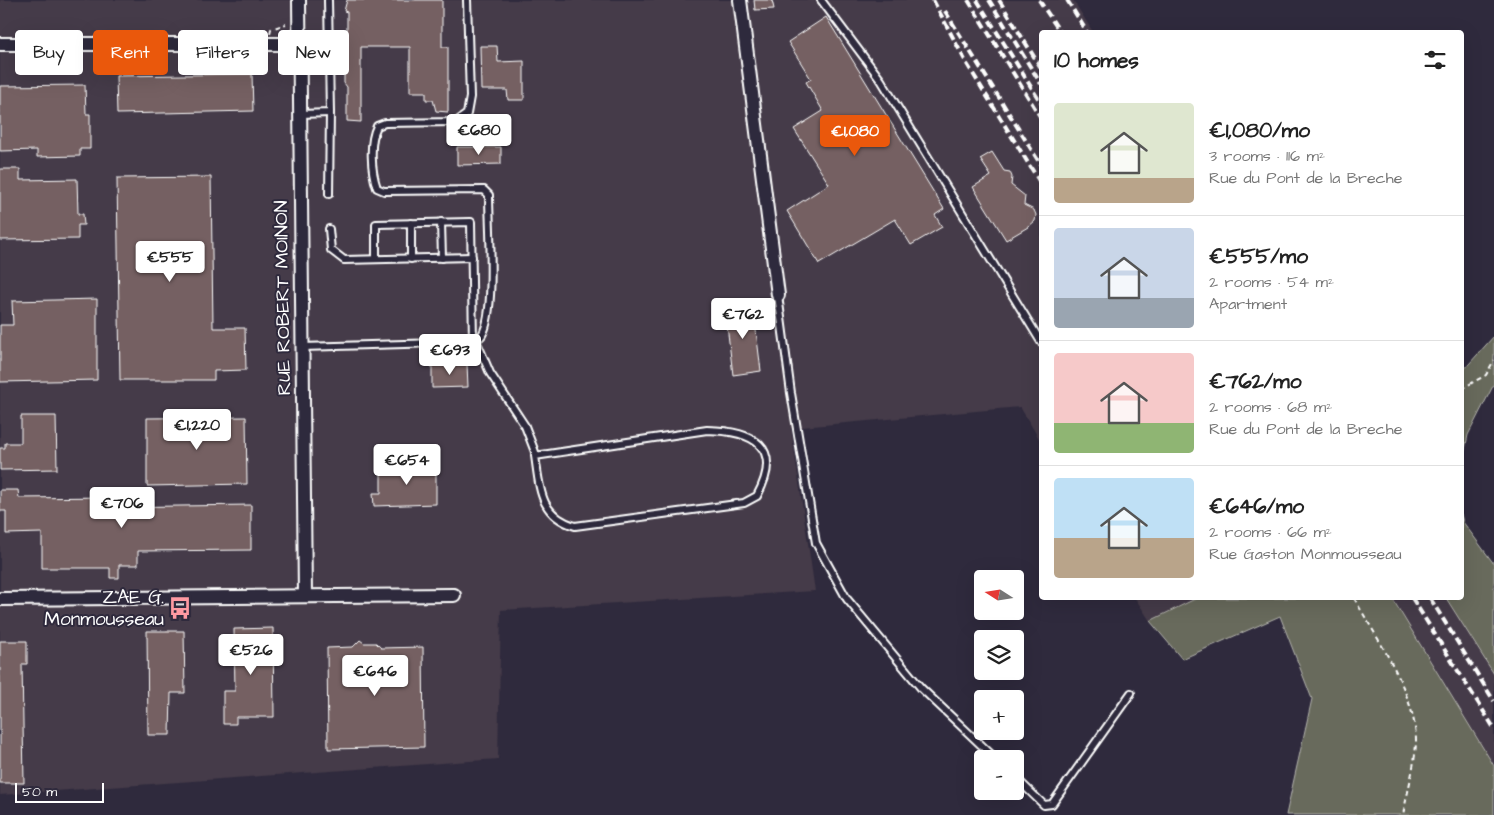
<!DOCTYPE html>
<html lang="en">
<head>
<meta charset="utf-8">
<style>
  :root { --surface:#fff; --page:#f2f2f2; --text:#222; --muted:#767676; --line:#e0e0e0; --accent:#ea580c }
  body { margin:0; font-family:"Architects Daughter",sans-serif; background:var(--page); color:var(--text); height:100vh; display:flex; flex-direction:column; font-size:19px; white-space:nowrap }
  * { box-sizing:border-box; margin:0 }
  p { font-size:16px; color:var(--muted) }
  .icon { flex:none; width:28px; height:28px; fill:none; stroke:currentColor; stroke-width:2; stroke-linecap:round; stroke-linejoin:round }
  .map { position:relative; flex:1; overflow:hidden }
  .side { position:absolute; left:1039px; top:30px; width:425px; height:570px; display:flex; flex-direction:column; background:var(--surface); border-radius:5px; box-shadow:0 5px 20px #0002 }
  .side>* { flex:none }
  .banner { position:absolute; left:15px; top:30px; width:475px; height:45px; display:flex; gap:10px }
  .needle { width:32px; rotate:282deg }
  .buttons { position:absolute; left:974px; top:570px; display:grid; gap:10px }
  .buttons a { display:grid; place-items:center; width:50px; height:50px; border-radius:5px; background:var(--surface); box-shadow:0 5px 20px #0002; font-size:25px }
  .scale { position:absolute; left:15px; bottom:12px; width:89px; box-sizing:border-box; padding-left:5px; border:2px solid #fff; border-top:0; font-size:14px; line-height:18px; white-space:nowrap; color:#fff; -webkit-text-stroke:4px #2f2a3d; paint-order:stroke }
  .price { position:absolute; translate:-50% -42px; padding:0 11px; border-radius:5px; background:#fff; color:#222; font-size:16px; line-height:32px; filter:drop-shadow(0 1px 2px #0008) }
  .price::after { content:''; position:absolute; left:50%; top:30px; width:15px; height:11px; margin-left:-8px; background:inherit; clip-path:polygon(0 0,100% 0,50% 100%) }
  .price.on { background:var(--accent); color:#fff }
  ul { padding:0; list-style:none }
  li { display:flex; align-items:center; gap:15px; height:125px; padding:0 15px }
  li+li { border-top:1px solid var(--line) }
  li span { display:grid; place-items:center; flex:none; width:140px; height:100px; border-radius:5px; color:#555 }
  li>.icon { margin-inline-start:auto }
  span .icon { width:60px; height:60px; fill:#fffc; stroke-width:1 }
  li b { font-size:21px }
  h2 { display:flex; justify-content:space-between; align-items:center; height:60px; padding:0 15px; font-size:21px }
  .chip { padding:0 18px; border-radius:5px; background:var(--surface); box-shadow:0 5px 20px #0002; font-size:18px; line-height:45px }
  .chip.on { background:var(--accent); color:#fff }
  .map>svg:first-child { display:block }
</style>
</head>
<body>
<div class="map">
<svg width="1494" height="815" viewBox="0 0 1494 815">
  <rect width="100%" height="100%" fill="#2f2a3d"/>
  <filter id="ink" filterUnits="userSpaceOnUse"><feTurbulence type="fractalNoise" baseFrequency=".02" numOctaves="2"/><feDisplacementMap in="SourceGraphic" scale="10" xChannelSelector="R" yChannelSelector="G"/><feConvolveMatrix kernelMatrix="1 2 1 2 8 2 1 2 1" color-interpolation-filters="sRGB"/></filter>
  <g filter="url(#ink)">
    <!-- built -->
    <g fill="#443a48">
      <polygon points="0,0 1073,0 1093,32 1041,32 1041,442 1020,407 791,428 815,591 501,610 498,759 0,795"/>
      <polygon points="1135,598 1197,598 1150,621"/>
      <polygon points="1392,598 1446,598 1494,674 1494,766"/>
    </g>
    <!-- green -->
    <g fill="#686a5c" stroke="#b4b4ae">
      <polygon points="1494,336 1494,384 1468,435 1461,469 1461,373"/>
      <polygon points="1461,514 1463,522 1494,564 1494,674 1446,598 1461,598"/>
      <polygon points="1197,598 1392,598 1494,766 1494,815 1286,815 1312,699 1280,616 1182,659 1150,621"/>
    </g>
    <!-- building -->
    <g fill="#756162" stroke="#fff">
      <polygon points="347,0 442,0 442,47 448,47 448,112 436,111 433,100 426,100 426,92 410,92 410,47 361,47 361,122 347,121 347,87 344,83 344,75 347,74 347,12 344,11"/>
      <polygon points="754,0 772,0 774,9 755,10"/>
      <polygon points="826,17 944,209 935,215 942,227 911,245 895,219 819,264 787,211 829,184 794,129 823,111 806,82 811,79 788,42"/>
      <polygon points="480,46 497,46 498,62 524,61 524,100 508,100 507,90 481,90"/>
      <polygon points="252,74 253,111 117,114 116,76"/>
      <polygon points="85,85 86,114 90,114 90,149 80,149 80,156 37,157 37,150 0,151 0,86"/>
      <polygon points="457,147 501,147 501,164 457,165"/>
      <polygon points="992,152 1004,171 1010,172 1012,177 1011,185 1025,196 1024,205 1034,210 1036,215 1035,221 1028,227 1006,240 973,187 991,176 980,159"/>
      <polygon points="0,169 20,169 20,180 77,179 78,214 83,214 84,225 78,225 78,239 0,240"/>
      <polygon points="211,177 213,328 245,328 246,370 214,371 214,380 120,380 117,178"/>
      <polygon points="97,299 97,380 0,382 0,325 13,325 12,301"/>
      <polygon points="753,306 761,371 733,375 725,309"/>
      <polygon points="467,364 468,387 432,388 432,365"/>
      <polygon points="21,416 56,416 57,469 0,470 0,448 5,448 5,443 21,443"/>
      <polygon points="246,417 247,484 147,486 147,418"/>
      <polygon points="436,466 436,504 374,506 373,493 381,493 381,467"/>
      <polygon points="0,490 18,490 19,498 109,497 109,507 251,505 251,550 138,551 138,565 119,565 119,578 110,578 110,568 42,568 42,533 6,534 6,511 0,511"/>
      <polygon points="273,628 274,717 236,717 236,724 223,724 223,691 235,691 234,629"/>
      <polygon points="147,631 184,631 185,693 171,693 170,735 148,735"/>
      <polygon points="360,640 364,643 376,643 381,648 423,647 424,747 328,749 327,648 353,647"/>
      <polygon points="0,641 27,641 27,664 22,664 24,783 0,783"/>
    </g>
    <g fill="none" stroke-linecap="round" stroke-linejoin="round">
      <defs>
        <g id="lane">
          <polyline points="821,0 881,80 1041,342"/>
          <polyline points="300,114 330,113 328,0"/>
          <polyline points="329,194 330,113"/>
          <polyline points="441,222 442,258"/>
          <polyline points="411,223 411,259"/>
          <polyline points="329,229 331,250 344,260 472,257"/>
          <polyline points="376,259 376,224 471,222 473,342"/>
          <polyline points="778,295 791,393 816,543 847,599 921,688 996,759"/>
          <path d="M476,340L490,373L525,426L535,452V456C540,488 539,515 575,526L744,503L757,496C784,446 753,431 707,430L535,456"/>
          <path d="M302,347L473,342C476,340 480,338 482,335C496,313 489,225 489,195L484,190L384,191L377,188C371,171 369,142 377,126L385,123L456,122L467,114L470,97L467,0"/>
          <polyline points="1015,777 1044,805 1052,804 1131,693"/>
        </g>
        <g id="street">
          <polyline points="299,0 305,596"/>
          <polyline points="740,0 778,295"/>
          <polyline points="0,44 300,44"/>
          <polyline points="0,599 454,595"/>
        </g>
      </defs>
      <!-- lane casing -->
      <use href="#lane" stroke="#fff" stroke-width="10"/>
      <!-- street casing -->
      <use href="#street" stroke="#fff" stroke-width="16"/>
      <!-- path -->
      <g stroke="#fff" stroke-width="2" stroke-dasharray="5 4" stroke-linecap="butt">
        <polyline points="270,33 271,29 286,24"/>
        <polyline points="1461,389 1486,375 1494,360"/>
        <path d="M1354,598C1377,639 1415,692 1416,740C1416,761 1407,794 1403,815"/>
      </g>
      <!-- lane -->
      <use href="#lane" stroke="#2f2a3d" stroke-width="6"/>
      <!-- street -->
      <use href="#street" stroke="#2f2a3d" stroke-width="12"/>
      <!-- rail -->
      <g stroke="#fff" stroke-width="4" stroke-dasharray="8 4" stroke-linecap="butt">
        <polyline points="933,0 967,64 1041,184"/>
        <polyline points="968,0 1041,118"/>
        <polyline points="977,0 1041,103"/>
        <polyline points="989,0 1041,84"/>
        <polyline points="999,0 1041,68"/>
        <polyline points="1039,0 1060,32"/>
        <polyline points="1067,0 1087,32"/>
        <polyline points="945,11 1041,165"/>
        <polyline points="1412,598 1494,728"/>
        <polyline points="1430,598 1494,701"/>
      </g>
    </g>
  </g>
  <!-- icons -->
  <defs>
    <symbol id="bus-bare" viewBox="-9 -9 18 18"><path d="M-5-6H5V4H4V6H2V4H-2V6H-4V4H-5ZM-3.5-4V0h7V-4ZM-3.5 1.2v1.5H-2V1.2ZM2 1.2v1.5H3.5V1.2Z" fill="#ff9aa2" stroke="#2f2a3d" stroke-width="2.5" paint-order="stroke"/></symbol>
  </defs>
  <g fill-rule="evenodd">
    <use href="#bus-bare" x="164" y="592" width="32" height="32"/>
  </g>
  <g text-anchor="middle" dominant-baseline="central" stroke-width="4" stroke-linejoin="round" paint-order="stroke">
    <!-- street labels -->
    <g font-size="19" fill="#fff" stroke="#2f2a3d">
      <text transform="translate(283 298) rotate(-91)">RUE ROBERT MOINON</text>
    </g>
    <!-- poi labels -->
    <g font-size="19" fill="#fff" stroke="#2f2a3d" text-anchor="end">
      <text x="164" y="597">ZAE G.<tspan x="164" dy="22">Monmousseau</tspan></text>
    </g>
  </g>
</svg>
<div class="buttons">
<a><svg class="needle" viewBox="-14 -14 28 28"><path d="M0-13l5 13h-10z" fill="#e53935"/><path d="M0 13l5-13h-10z" fill="#767676"/></svg></a>
<a><svg class="icon" aria-label="layers" viewBox="0 0 24 24"><path d="M12 4l9 5-9 5-9-5zM3 14l9 5 9-5"/></svg></a>
<a>+</a>
<a>−</a>
</div>
<div class="scale">50 m</div>
<b class="price" style="left:479px;top:156px">€680</b>
<b class="price on" style="left:855px;top:157px">€1,080</b>
<b class="price" style="left:170px;top:283px">€555</b>
<b class="price" style="left:743px;top:340px">€762</b>
<b class="price" style="left:450px;top:376px">€693</b>
<b class="price" style="left:197px;top:451px">€1,220</b>
<b class="price" style="left:407px;top:486px">€654</b>
<b class="price" style="left:122px;top:529px">€706</b>
<b class="price" style="left:251px;top:676px">€526</b>
<b class="price" style="left:375px;top:697px">€646</b>
<div class="banner">
<a class="chip">Buy</a>
<a class="chip on">Rent</a>
<a class="chip">Filters</a>
<a class="chip">New</a>
</div>
<section class="side">
<h2>10 homes<svg class="icon" aria-label="filters" viewBox="0 0 24 24"><path d="M4 7h16M4 17h16"/><circle cx="9" cy="7" r="2"/><circle cx="15" cy="17" r="2"/></svg></h2>
<ul>
<li><span style="background:linear-gradient(#dfe7d0 75%,#b9a48a 0)"><svg class="icon" aria-label="home" viewBox="0 0 24 24"><path d="M3 11l9-7 9 7M6 9v11h12V9"/></svg></span><div><b>€1,080/mo</b><p>3 rooms · 116 m²</p><p>Rue du Pont de la Breche</p></div></li>
<li><span style="background:linear-gradient(#c9d6e8 70%,#9aa5b1 0)"><svg class="icon" aria-label="home" viewBox="0 0 24 24"><path d="M3 11l9-7 9 7M6 9v11h12V9"/></svg></span><div><b>€555/mo</b><p>2 rooms · 54 m²</p><p>Apartment</p></div></li>
<li><span style="background:linear-gradient(#f6c9c9 70%,#8fb573 0)"><svg class="icon" aria-label="home" viewBox="0 0 24 24"><path d="M3 11l9-7 9 7M6 9v11h12V9"/></svg></span><div><b>€762/mo</b><p>2 rooms · 68 m²</p><p>Rue du Pont de la Breche</p></div></li>
<li><span style="background:linear-gradient(#bfe0f5 60%,#b9a48a 0)"><svg class="icon" aria-label="home" viewBox="0 0 24 24"><path d="M3 11l9-7 9 7M6 9v11h12V9"/></svg></span><div><b>€646/mo</b><p>2 rooms · 66 m²</p><p>Rue Gaston Monmousseau</p></div></li>
</ul>
</section>
</div>
</body>
</html>
